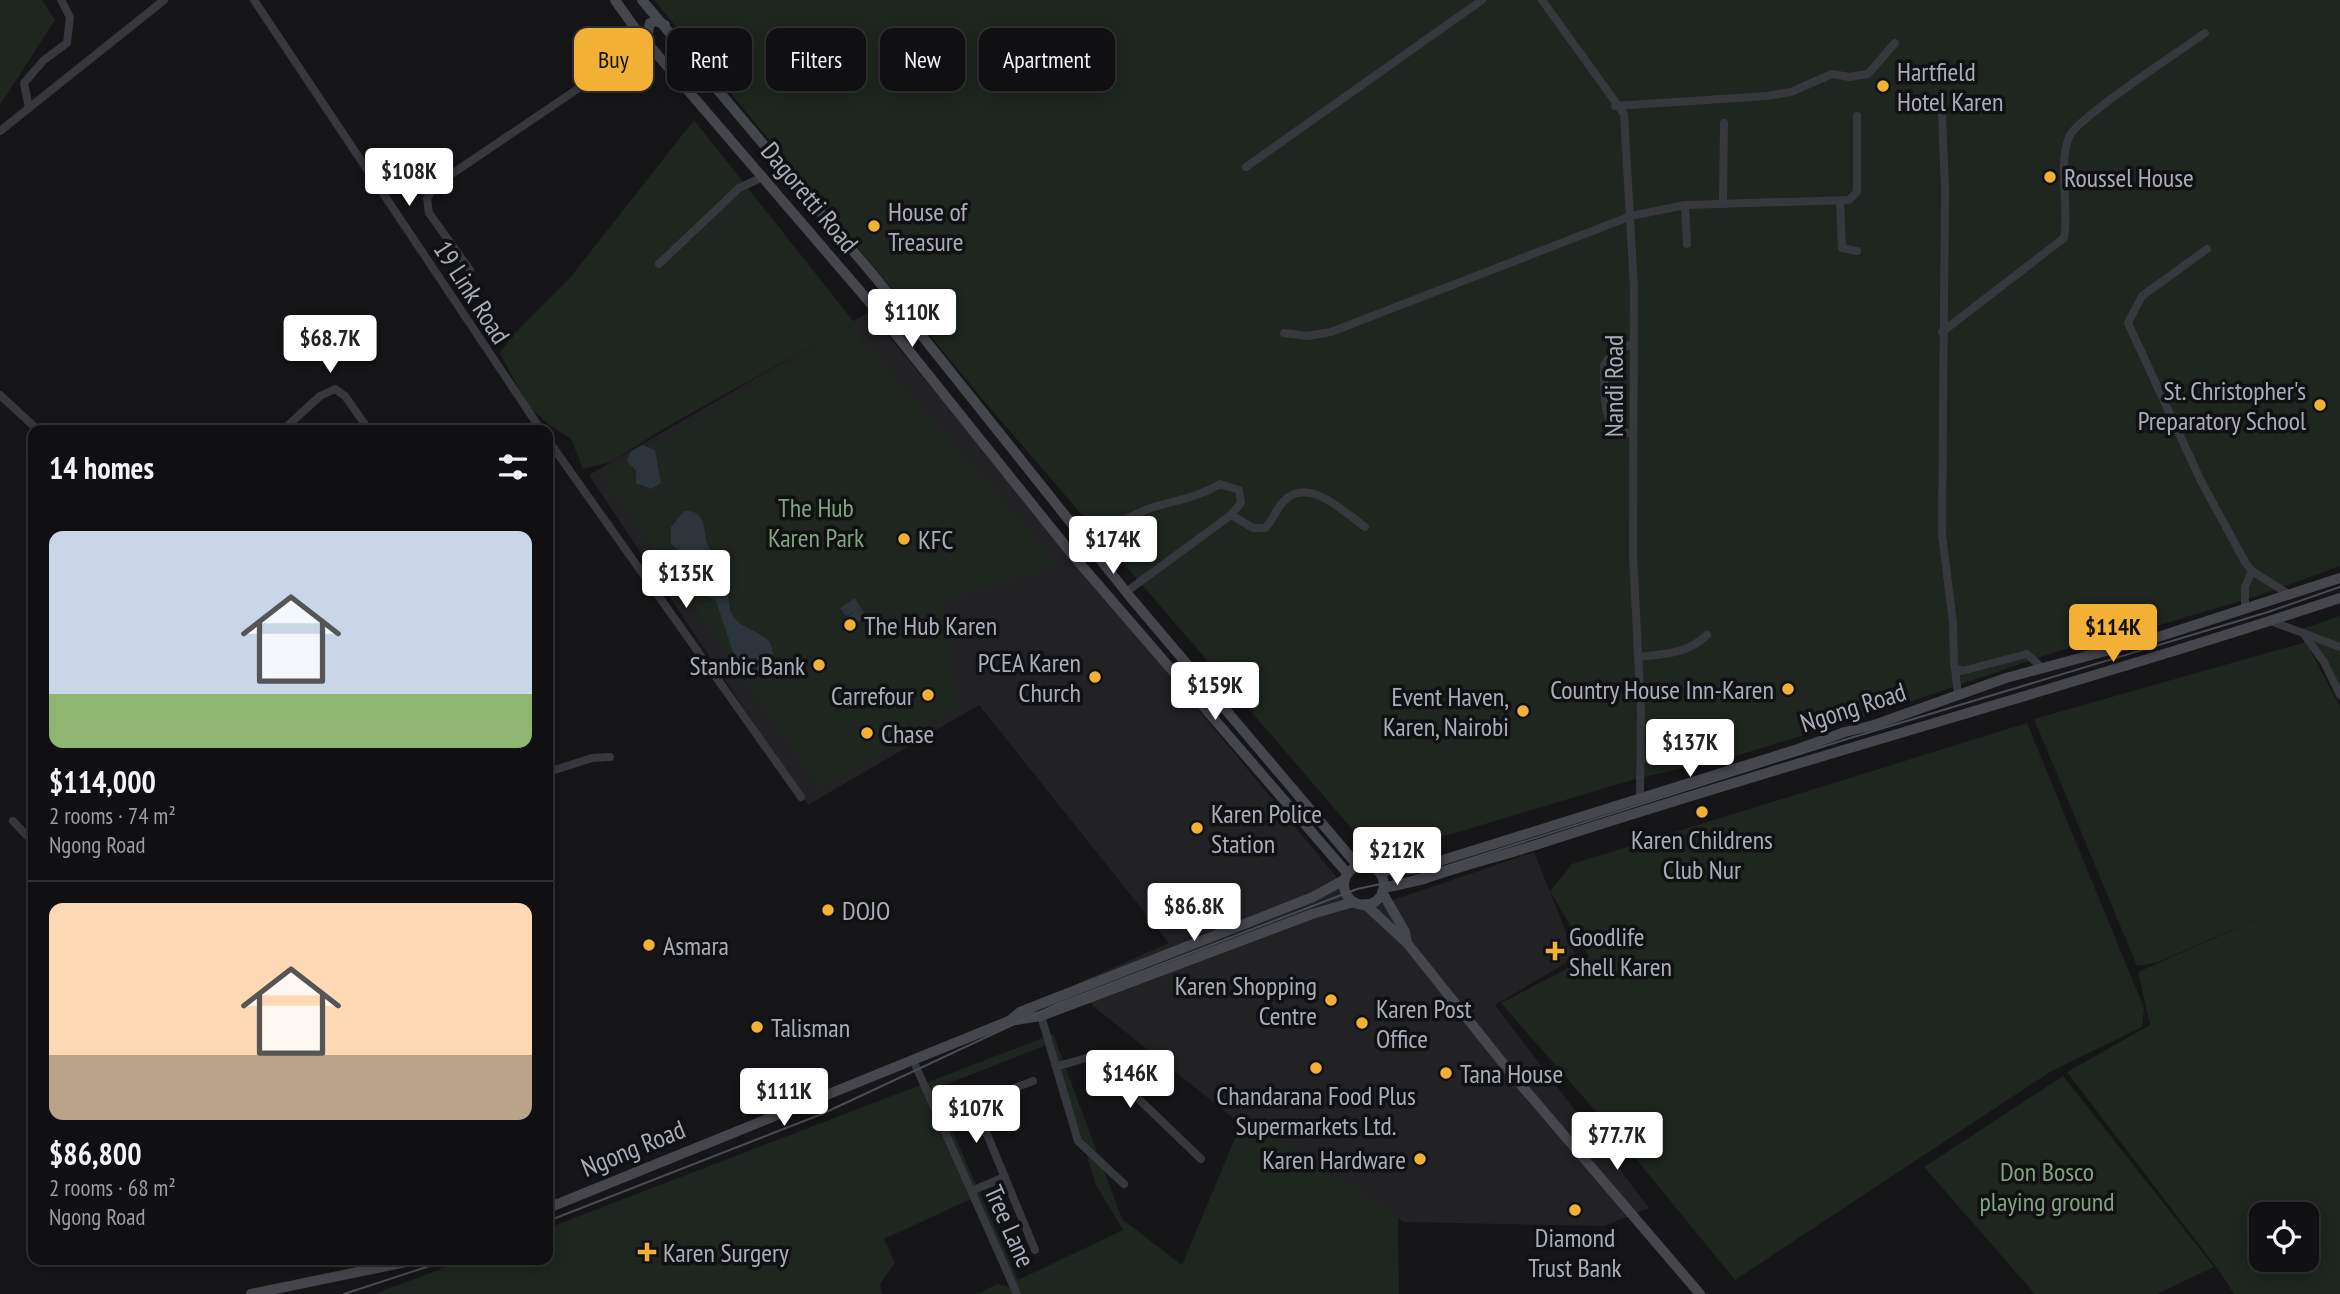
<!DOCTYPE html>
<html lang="en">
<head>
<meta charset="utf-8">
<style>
  :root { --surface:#101012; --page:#19191b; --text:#f1f3f6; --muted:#9c9d9f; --line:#303032; --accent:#f2b134 }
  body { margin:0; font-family:"PT Sans Narrow",sans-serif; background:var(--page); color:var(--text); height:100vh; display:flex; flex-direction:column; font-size:26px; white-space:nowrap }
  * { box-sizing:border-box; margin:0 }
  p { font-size:23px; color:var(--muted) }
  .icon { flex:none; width:38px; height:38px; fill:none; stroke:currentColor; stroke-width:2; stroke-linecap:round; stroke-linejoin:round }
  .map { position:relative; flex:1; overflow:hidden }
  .side { position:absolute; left:28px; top:425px; width:525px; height:840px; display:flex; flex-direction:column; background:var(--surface); border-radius:14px; box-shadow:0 4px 18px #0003,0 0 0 2px var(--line) }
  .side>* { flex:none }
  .guide { position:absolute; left:574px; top:28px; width:665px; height:63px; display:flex; gap:14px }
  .fabs { position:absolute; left:2249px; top:1202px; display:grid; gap:14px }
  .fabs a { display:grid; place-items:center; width:70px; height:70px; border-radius:14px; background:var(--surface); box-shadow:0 4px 18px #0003,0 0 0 2px var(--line); font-size:35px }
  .price { position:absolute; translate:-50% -60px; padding:0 16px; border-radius:7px; background:#fff; color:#222; font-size:23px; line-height:46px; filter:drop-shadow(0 2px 4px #0008) }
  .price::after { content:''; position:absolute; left:50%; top:42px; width:21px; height:16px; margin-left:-10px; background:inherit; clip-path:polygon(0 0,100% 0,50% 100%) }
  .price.current { background:var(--accent); color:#111 }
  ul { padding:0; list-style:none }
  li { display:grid; align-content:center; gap:14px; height:371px; padding:0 21px }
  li+li { border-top:2px solid var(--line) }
  li span { display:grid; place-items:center; height:217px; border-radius:14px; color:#555 }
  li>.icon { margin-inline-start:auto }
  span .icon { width:126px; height:126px; fill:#fffc; stroke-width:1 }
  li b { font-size:30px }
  h2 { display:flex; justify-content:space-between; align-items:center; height:84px; padding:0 21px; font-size:30px }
  .tag { padding:0 24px; border-radius:14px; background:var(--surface); box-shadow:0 4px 18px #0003,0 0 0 2px var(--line); font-size:24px; line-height:63px }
  .tag.current { background:var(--accent); color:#111 }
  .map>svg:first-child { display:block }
</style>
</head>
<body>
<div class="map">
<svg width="2340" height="1294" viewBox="0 0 2340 1294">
  <rect width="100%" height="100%" fill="#161618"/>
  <!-- built -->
  <polygon fill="#222225" points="869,312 1364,910 1534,852 1576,957 1495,1005 1649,1208 1604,1226 1404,1222 1248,1130 1093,1006 1078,983 1169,943 979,705 808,805 589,475"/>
  <!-- green -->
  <g fill="#1e261f" fill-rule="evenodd">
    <polygon points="0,0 42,0 55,20 0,105"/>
    <polygon points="654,0 2340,0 2340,566 2261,595 2126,635 2055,652 1892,708 1739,755 1632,780 1438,838 1364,843 979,395"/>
    <polygon points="694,120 854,322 663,429 611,462 583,469 571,439 549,425 528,406 500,353 512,336 569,279"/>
    <polygon points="851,327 1060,565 942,601 958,708 821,790 602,476"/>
    <polygon points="2340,616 2340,697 2302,629"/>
    <path d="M2306,642L2340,707V1294H2234L2220,1272L2067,1072L2150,1025L2138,972L2321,891L2156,963L2137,966L2034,719ZM2261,1214H2306V1260H2261Z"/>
    <polygon points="2027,723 2144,1008 2142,1027 2050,1072 1735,1280 1614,1132 1501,1003 1589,957 1550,891 1572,864"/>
    <path d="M1053,1034L1122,1219L1182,1265L1243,1119L1398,1215L1399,1294H978L997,1284L1018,1289L971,1199L884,1239L895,1263L880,1284L882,1294H375L464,1260H548V1228ZM1052,1043L1096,1185L1123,1230L1018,1280L934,1089Z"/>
    <polygon points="2063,1076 2214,1267 2157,1294 2035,1294 1924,1167"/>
  </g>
  <!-- water -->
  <g fill="#2c353c">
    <polygon points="643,445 655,450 661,483 651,489 636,483 636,471 627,461 631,451"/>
    <path d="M684,511C713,510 698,538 713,553C719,559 725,560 730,567C730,591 721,613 746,627C755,632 762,634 770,642L774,657L771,669L755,672L742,665L733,652L716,601L697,589V566L671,544V527Z"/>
    <polygon points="855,598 866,617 852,626 846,618 856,611 846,616 840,608"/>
  </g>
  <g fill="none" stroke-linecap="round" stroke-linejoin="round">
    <!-- street -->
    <g stroke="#37383d" stroke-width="8">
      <polyline points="254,0 541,430"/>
      <polyline points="1542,0 1624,114 1634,288 1633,555 1641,712 1640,798"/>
      <polyline points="1615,106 1767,96 1791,92 1832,74 1849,77 1868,74 1895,43"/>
      <polyline points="29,108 24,83 44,60 67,43 70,17 61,0"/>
      <polyline points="1942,113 1945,190 1942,535 1953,623 1954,662 1955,668 1962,671 2027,654 2042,668"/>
      <polyline points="0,131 164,0"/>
      <polyline points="1246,167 1482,0"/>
      <polyline points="1840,201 1842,248 1857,251"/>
      <polyline points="1723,204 1724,123"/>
      <polyline points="1685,205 1687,244"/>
      <polyline points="2207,249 2142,296 2128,323 2201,481 2245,562 2252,571 2290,595"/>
      <polyline points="659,264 739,188 763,177"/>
      <polyline points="470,270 429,213 427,198 437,184 647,42"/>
      <path d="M1942,332L2064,238C2070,207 2057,168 2069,137C2075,119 2183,49 2205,33"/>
      <polyline points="1284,333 1307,336 1331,332 1631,216 1685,205 1849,200 1857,192 1857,116"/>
      <polyline points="0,395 38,430"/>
      <polyline points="283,430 320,396 335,389 345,396 369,430"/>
      <path d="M1633,434C1599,431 1605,391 1604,365L1613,353L1634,343"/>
      <polyline points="548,440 801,797"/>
      <path d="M1231,515L1253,528H1265C1273,520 1276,509 1284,501C1308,476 1343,511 1365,527"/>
      <path d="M1088,543C1109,528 1128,516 1151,508C1176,500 1197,498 1220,484L1239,490L1241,503L1231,515L1126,592"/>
      <polyline points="2245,608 2245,587 2252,571"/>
      <polyline points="2270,621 2303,633 2324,662 2340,695"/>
      <polyline points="2303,633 2340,647"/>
      <path d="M1639,657C1665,654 1687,654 1707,635"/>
      <polyline points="1955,668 1958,695"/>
      <polyline points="548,772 592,758 610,757"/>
      <polyline points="13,821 33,842"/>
      <polyline points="1041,1016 1078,1141 1124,1184"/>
      <polyline points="913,1060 1017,1294"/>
      <polyline points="1058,1066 1094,1056 1201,1159"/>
      <polyline points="1033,1081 986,1099 977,1110 1035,1250"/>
      <polyline points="971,1191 1005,1177"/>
      <polyline points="548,1193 555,1205"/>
    </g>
    <!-- secondary -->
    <g stroke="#45474d" stroke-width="10">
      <polyline points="615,0 637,31 878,312 1076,559 1347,873"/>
      <polyline points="642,0 875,277 1131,598 1358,866"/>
      <polyline points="646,41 650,23 656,21 665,25"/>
      <circle cx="1364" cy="885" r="20"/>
      <polyline points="1378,871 1414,869 1798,749 1845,732 1874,725 2006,678 2161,636 2340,578"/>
      <path d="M1384,888L1424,879C1464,865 1505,855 1545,842C1809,756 2077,685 2340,598"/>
      <polyline points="1382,892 1405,932 1407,943"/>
      <polyline points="1365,904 1407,943 1510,1072 1700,1294"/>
      <polyline points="1009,1021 1020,1012 1313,897 1344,880"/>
      <polyline points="548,1208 1009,1021 1041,1016 1312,914 1354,902"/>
      <polyline points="251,1294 416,1260"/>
    </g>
    <!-- tram -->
    <g stroke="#4a4c52" stroke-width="2">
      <polyline points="548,1221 822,1114 1055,1005 1357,889 1409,878 1847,739 2268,612 2340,587"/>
      <polyline points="344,1294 448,1260"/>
    </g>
  </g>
  <!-- markers -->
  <g fill="#f2b134" stroke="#111113" stroke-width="2.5">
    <circle cx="1883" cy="86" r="7"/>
    <circle cx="2050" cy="177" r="7"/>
    <circle cx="874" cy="226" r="7"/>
    <circle cx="2320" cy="405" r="7"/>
    <circle cx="904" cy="539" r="7"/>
    <circle cx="850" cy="625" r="7"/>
    <circle cx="819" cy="665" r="7"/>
    <circle cx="1095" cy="677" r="7"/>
    <circle cx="1788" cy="689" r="7"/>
    <circle cx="928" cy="695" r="7"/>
    <circle cx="1523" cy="711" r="7"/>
    <circle cx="867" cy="733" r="7"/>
    <circle cx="1702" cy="812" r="7"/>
    <circle cx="1197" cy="828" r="7"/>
    <circle cx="828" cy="910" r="7"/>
    <circle cx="649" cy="945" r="7"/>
    <path d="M1551.5 940.5h7v7h7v7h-7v7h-7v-7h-7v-7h7z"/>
    <circle cx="1331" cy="1000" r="7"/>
    <circle cx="1362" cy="1023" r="7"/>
    <circle cx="757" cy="1027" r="7"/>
    <circle cx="1316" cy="1068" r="7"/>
    <circle cx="1446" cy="1073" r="7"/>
    <circle cx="1420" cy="1159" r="7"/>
    <circle cx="1575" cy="1210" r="7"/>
    <path d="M643.5 1241.5h7v7h7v7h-7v7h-7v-7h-7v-7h7z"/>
  </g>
  <g text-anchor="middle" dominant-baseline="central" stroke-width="7" stroke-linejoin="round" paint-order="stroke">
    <!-- poi labels -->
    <g font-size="26" fill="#a8adb8" stroke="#111113" text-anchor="start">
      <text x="1897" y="71">Hartfield<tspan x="1897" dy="30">Hotel Karen</tspan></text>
      <text x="2064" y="177">Roussel House</text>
      <text x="888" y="211">House of<tspan x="888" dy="30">Treasure</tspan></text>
      <text x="2306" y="390" text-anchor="end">St. Christopher's<tspan x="2306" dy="30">Preparatory School</tspan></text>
      <text x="918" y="539">KFC</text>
      <text x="864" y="625">The Hub Karen</text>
      <text x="1081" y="662" text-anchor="end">PCEA Karen<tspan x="1081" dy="30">Church</tspan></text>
      <text x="805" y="665" text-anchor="end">Stanbic Bank</text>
      <text x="1774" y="689" text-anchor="end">Country House Inn-Karen</text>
      <text x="914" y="695" text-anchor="end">Carrefour</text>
      <text x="1509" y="696" text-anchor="end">Event Haven,<tspan x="1509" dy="30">Karen, Nairobi</tspan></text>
      <text x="881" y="733">Chase</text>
      <text x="1211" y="813">Karen Police<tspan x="1211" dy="30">Station</tspan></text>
      <text x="1702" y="839" text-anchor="middle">Karen Childrens<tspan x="1702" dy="30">Club Nur</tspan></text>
      <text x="842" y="910">DOJO</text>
      <text x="1569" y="936">Goodlife<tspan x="1569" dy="30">Shell Karen</tspan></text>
      <text x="663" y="945">Asmara</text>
      <text x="1317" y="985" text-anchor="end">Karen Shopping<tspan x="1317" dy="30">Centre</tspan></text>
      <text x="1376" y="1008">Karen Post<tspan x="1376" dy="30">Office</tspan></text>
      <text x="771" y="1027">Talisman</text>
      <text x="1460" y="1073">Tana House</text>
      <text x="1316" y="1095" text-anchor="middle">Chandarana Food Plus<tspan x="1316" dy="30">Supermarkets Ltd.</tspan></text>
      <text x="1406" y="1159" text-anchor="end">Karen Hardware</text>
      <text x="1575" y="1237" text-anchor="middle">Diamond<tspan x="1575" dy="30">Trust Bank</tspan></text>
      <text x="663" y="1252">Karen Surgery</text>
    </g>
    <!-- street labels -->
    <g font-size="26" fill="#a8adb8" stroke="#111113">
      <text transform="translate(810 197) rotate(50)">Dagoretti Road</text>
      <text transform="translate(472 292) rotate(57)">19 Link Road</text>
      <text transform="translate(1613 386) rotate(-90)">Nandi Road</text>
      <text transform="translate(1853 707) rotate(-18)">Ngong Road</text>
      <text transform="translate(633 1148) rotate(-22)">Ngong Road</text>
      <text transform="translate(1010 1226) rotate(66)">Tree Lane</text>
    </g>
    <!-- park labels -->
    <g font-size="26" fill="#7fa381" stroke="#111113">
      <text x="816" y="507">The Hub<tspan x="816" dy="30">Karen Park</tspan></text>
      <text x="2047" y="1171">Don Bosco<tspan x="2047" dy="30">playing ground</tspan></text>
    </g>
  </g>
</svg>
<div class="fabs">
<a><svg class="icon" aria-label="locate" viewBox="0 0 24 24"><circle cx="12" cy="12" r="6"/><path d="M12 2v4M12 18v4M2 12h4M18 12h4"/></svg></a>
</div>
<b class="price" style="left:409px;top:208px">$108K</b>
<b class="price" style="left:912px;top:349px">$110K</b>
<b class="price" style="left:330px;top:375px">$68.7K</b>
<b class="price" style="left:1113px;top:576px">$174K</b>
<b class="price" style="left:686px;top:610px">$135K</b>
<b class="price current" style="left:2113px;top:664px">$114K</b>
<b class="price" style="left:1215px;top:722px">$159K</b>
<b class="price" style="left:1690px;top:779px">$137K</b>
<b class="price" style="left:1397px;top:887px">$212K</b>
<b class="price" style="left:1194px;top:943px">$86.8K</b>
<b class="price" style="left:1130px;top:1110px">$146K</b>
<b class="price" style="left:784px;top:1128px">$111K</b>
<b class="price" style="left:976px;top:1145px">$107K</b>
<b class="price" style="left:1617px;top:1172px">$77.7K</b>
<div class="guide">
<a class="tag current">Buy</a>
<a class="tag">Rent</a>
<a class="tag">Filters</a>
<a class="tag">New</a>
<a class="tag">Apartment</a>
</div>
<section class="side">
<h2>14 homes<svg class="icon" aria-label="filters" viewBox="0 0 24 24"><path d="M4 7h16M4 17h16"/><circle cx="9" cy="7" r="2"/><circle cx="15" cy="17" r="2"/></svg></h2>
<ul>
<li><span style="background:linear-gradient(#c9d6e8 75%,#8fb573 0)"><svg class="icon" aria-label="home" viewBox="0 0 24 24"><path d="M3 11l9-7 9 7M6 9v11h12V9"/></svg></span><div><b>$114,000</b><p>2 rooms · 74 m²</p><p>Ngong Road</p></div></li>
<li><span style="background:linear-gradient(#ffd9b3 70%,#b9a48a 0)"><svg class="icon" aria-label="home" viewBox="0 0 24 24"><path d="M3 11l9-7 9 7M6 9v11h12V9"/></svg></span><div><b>$86,800</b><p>2 rooms · 68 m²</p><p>Ngong Road</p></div></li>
</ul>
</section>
</div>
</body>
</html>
